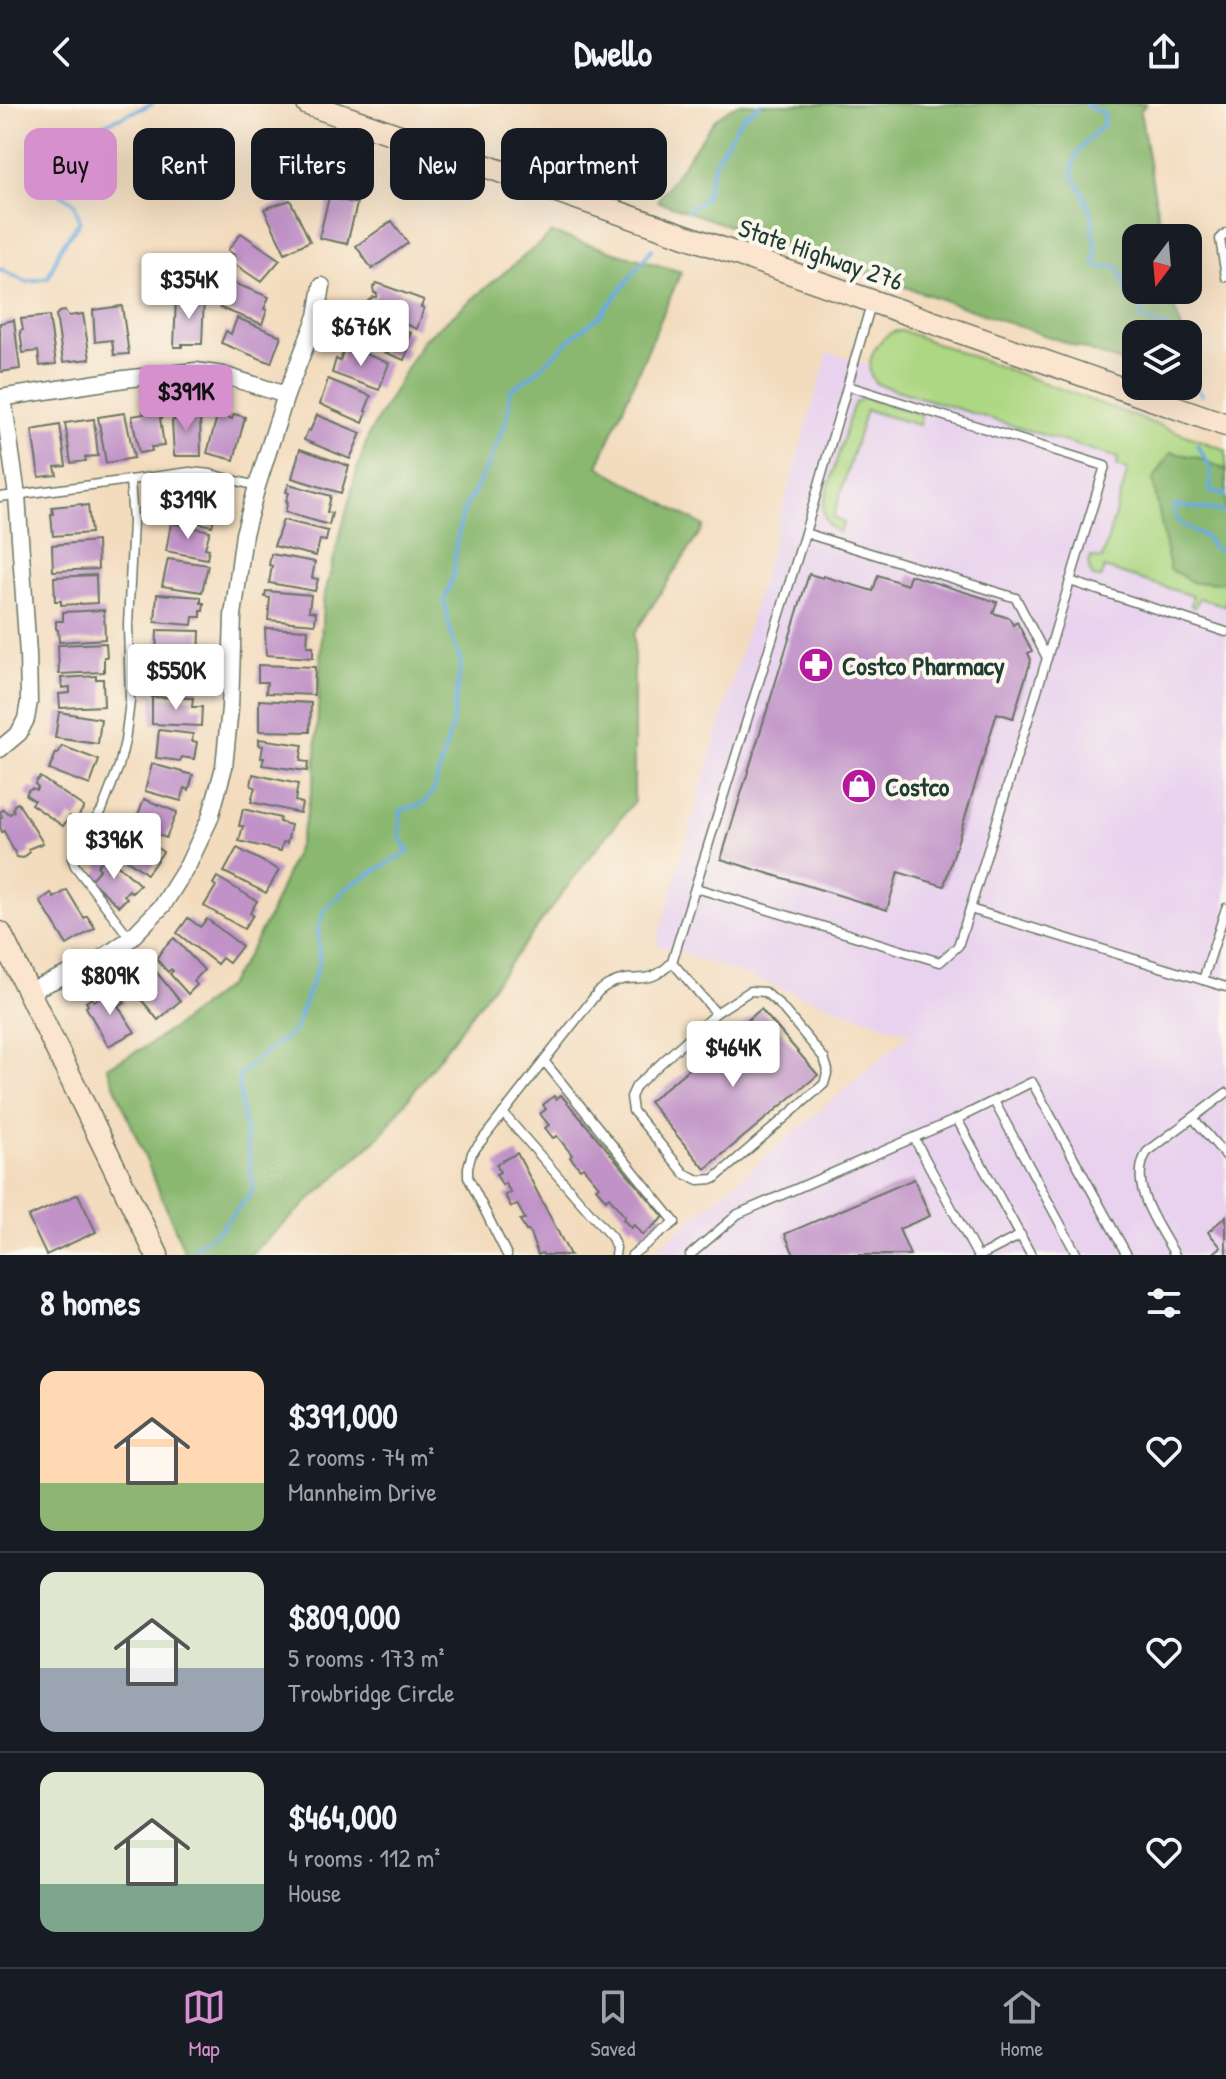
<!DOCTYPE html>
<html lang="en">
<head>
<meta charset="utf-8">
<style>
  :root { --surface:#171b24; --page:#20242c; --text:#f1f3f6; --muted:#9ea1a6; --line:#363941; --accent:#d690ce }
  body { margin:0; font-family:"Patrick Hand",sans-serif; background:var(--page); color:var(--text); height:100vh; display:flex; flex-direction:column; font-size:30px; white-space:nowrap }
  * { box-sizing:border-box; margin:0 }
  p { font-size:26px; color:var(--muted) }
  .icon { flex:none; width:44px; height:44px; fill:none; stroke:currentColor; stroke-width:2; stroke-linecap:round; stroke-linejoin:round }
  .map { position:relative; height:1151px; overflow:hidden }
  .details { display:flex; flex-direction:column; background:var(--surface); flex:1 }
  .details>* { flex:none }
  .guide { position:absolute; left:24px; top:24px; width:800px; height:72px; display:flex; gap:16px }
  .needle { width:52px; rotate:196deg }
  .controls { position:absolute; left:1122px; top:120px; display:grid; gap:16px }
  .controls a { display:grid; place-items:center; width:80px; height:80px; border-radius:16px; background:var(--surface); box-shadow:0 8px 32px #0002; font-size:40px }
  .price { position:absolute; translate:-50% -68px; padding:0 18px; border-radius:8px; background:#fff; color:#222; font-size:26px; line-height:52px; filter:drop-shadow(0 2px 4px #0008) }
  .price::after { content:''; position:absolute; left:50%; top:48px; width:24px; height:18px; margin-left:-12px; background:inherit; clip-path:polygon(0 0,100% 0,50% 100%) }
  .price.on { background:var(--accent); color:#111 }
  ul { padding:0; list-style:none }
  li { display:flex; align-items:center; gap:24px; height:200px; padding:0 40px }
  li+li { border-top:2px solid var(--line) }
  li span { display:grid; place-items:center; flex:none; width:224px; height:160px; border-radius:16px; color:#555 }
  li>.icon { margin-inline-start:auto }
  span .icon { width:96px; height:96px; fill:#fffc; stroke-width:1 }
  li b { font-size:34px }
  h2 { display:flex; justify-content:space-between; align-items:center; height:96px; padding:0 40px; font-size:34px }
  .pill { padding:0 28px; border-radius:16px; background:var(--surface); box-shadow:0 8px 32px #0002; font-size:28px; line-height:72px }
  .pill.on { background:var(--accent); color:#111 }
  header { display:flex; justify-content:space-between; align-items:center; height:104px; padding:0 40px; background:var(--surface); font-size:36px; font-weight:700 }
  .tabs { display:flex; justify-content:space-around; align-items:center; height:112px; border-top:2px solid var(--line); background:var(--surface); font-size:22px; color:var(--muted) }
  .tabs a { display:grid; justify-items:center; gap:4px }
  .tabs .on { color:var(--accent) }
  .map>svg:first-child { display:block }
</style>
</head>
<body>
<header><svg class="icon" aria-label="back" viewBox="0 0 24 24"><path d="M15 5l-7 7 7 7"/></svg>Dwello<svg class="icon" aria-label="share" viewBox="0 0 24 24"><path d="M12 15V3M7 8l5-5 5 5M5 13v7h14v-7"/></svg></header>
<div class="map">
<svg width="1226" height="1151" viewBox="0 0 1226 1151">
  <rect width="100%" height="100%" fill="#fbf7ec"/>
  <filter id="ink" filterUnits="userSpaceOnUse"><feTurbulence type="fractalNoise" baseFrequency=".0125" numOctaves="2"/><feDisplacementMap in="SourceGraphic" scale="16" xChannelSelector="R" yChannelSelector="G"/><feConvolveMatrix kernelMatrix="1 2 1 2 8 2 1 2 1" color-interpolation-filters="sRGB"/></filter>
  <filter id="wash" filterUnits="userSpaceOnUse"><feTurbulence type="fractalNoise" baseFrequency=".006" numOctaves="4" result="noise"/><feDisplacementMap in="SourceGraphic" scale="32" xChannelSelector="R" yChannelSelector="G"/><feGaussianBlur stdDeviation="1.8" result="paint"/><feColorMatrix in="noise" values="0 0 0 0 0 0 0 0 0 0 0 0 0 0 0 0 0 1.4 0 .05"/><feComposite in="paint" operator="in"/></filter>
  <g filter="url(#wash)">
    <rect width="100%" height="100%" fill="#f3dcbe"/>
    <!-- built -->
    <polygon fill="#e8d2ee" points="828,248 1226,374 1226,1151 650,1151 910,930 656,840"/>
    <!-- green -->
    <g fill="#add782" stroke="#668a5b" stroke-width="2">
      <path d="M897,227H903L1226,346V502L1199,494L1195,504L1191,501L1193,492L1104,464L1101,474L1093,473C1088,466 1088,461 1091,453L1102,455L1128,366L1117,362L1118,354L877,280C859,265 877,231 897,227Z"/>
      <path d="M864,294L921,310L920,320L918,321L866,306L833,414L844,419L839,428C828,424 823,413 823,402L852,305L855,299Z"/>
    </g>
    <!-- forest -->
    <g fill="#8ab870" stroke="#547a52" stroke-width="2">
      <polygon points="737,0 1146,0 1140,7 1162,134 1136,134 1136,186 1170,186 1173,201 1184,230 1136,230 1136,263 657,97 716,14"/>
      <polygon points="552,129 681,168 598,362 704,422 634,530 634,698 588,755 380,1032 250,1151 186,1151 107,963 145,943 176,922 227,882 247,852 269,812 298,742 306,713 315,670 323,497 357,366 369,330 423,236"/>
      <polygon points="1171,348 1199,354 1226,366 1226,478 1194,479 1170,465 1153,376"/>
    </g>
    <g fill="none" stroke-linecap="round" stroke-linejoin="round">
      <!-- stream -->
      <g stroke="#6aabde" stroke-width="4">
        <path d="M1086,0C1092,7 1098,5 1104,10V20C1091,33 1067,52 1074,74C1076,78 1079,81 1081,85C1085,92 1088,101 1091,108C1093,115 1091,121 1093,128C1095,138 1099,147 1094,158C1100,166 1108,163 1117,162C1125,174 1124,189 1133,200L1139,199L1142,203V215L1166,223L1174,230"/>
        <polyline points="687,107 705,94 715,57 742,14 760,0"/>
        <polyline points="0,165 26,178 48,174 61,143 80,117 74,99 46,79 49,53 71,28 102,21 152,0"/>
        <polyline points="1188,270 1202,291"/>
        <path d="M1197,341C1203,352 1212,360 1211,373C1211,377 1210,382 1210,386L1226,391"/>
        <path d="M1226,409L1216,406L1174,402C1175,426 1193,423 1206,434C1209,436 1211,441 1213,444L1226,449"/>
        <polyline points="194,1144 219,1126 253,1087 246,1029 241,1003 239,972 256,955 294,928 319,859 318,826 324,806 348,783 409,747 399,731 401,706 422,700 433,688 451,626 461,558 452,533 444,497 454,470 456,440 463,408 488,361 508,312 510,286 534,270 577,229 600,212 652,145"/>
      </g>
    </g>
    <g id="blocks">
      <!-- building -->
      <g fill="#c092c7">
        <polygon points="329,93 357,100 347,140 319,134"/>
        <polygon points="290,96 310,137 285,149 264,105"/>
        <polygon points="392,117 408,139 372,165 356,142"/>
        <polygon points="241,129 280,156 261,178 230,157 234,151 228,146"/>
        <polygon points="226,176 269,193 264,205 267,206 262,220 220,204 226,189 221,187"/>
        <polygon points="377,179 424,196 421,203 424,204 417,225 369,205 368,197 373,193 376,193 377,189 374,189 373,183"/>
        <polygon points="176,193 204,194 202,240 182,240 182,243 174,243"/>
        <polygon points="122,202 129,250 114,251 112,236 95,238 93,206"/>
        <polygon points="65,207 69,212 83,210 90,255 63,258 56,211 59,208"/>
        <polygon points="366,211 411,229 403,244 408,246 404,256 357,237 362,223 366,225 367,221 363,220"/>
        <polygon points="49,212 56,260 40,262 38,247 23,249 20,227 23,226 21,215"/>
        <polygon points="237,214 281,232 271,259 221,239 226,227 231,230"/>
        <polygon points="14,216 20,265 0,268 0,219"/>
        <polygon points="342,241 389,259 379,286 332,269 336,255 340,257 343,248 340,247"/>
        <polygon points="328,275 371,292 365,307 367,308 363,319 320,300"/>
        <polygon points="161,304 162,314 160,314 164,342 151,343 152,347 139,349 132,312 144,310 143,307"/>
        <polygon points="173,304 191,304 191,311 200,310 201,352 174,352 172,317 174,316"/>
        <polygon points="125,309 134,354 106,359 98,313"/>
        <polygon points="218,309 232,315 234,310 245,313 234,356 207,349"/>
        <polygon points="317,311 361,329 350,355 304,336 308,326 310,327"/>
        <polygon points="94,315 98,352 85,353 86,357 71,359 65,319"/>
        <polygon points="60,321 66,362 55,363 57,371 39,373 32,326"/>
        <polygon points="300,345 349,362 341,389 292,374"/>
        <polygon points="289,380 331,392 327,408 332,409 329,421 285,408 288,398 286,397 289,389 286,388"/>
        <polygon points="179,386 221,396 218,410 215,409 212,422 173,413"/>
        <polygon points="82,400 82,402 88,401 91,429 53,432 51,410 53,410 52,403"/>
        <polygon points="283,416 328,427 326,437 320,436 316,452 274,442"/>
        <polygon points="171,419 210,427 205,444 209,445 207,455 166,447"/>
        <polygon points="97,437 98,465 53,467 52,441"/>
        <polygon points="271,450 315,458 312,474 318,475 315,487 269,479 272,462 269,461"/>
        <polygon points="168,455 208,461 202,488 162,482"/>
        <polygon points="809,470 823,474 823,472 873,487 878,471 907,481 910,471 997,498 993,509 1009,514 1013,521 1017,518 1032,547 1028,549 1031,556 1013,614 997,609 944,782 898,768 887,806 721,755"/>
        <polygon points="96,471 97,499 61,501 61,497 55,497 54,473"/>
        <polygon points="266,487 311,491 309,507 316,508 315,520 268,516 270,494 265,493"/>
        <polygon points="157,490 201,493 201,499 204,499 203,507 201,507 201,513 193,513 192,521 155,518"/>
        <polygon points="104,506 105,535 59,538 58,526 56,525 56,517 63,517 63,508"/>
        <polygon points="265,524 308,526 307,542 313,542 313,554 266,551"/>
        <polygon points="157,526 200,527 199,556 156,554"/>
        <polygon points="106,539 107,553 104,553 104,568 59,570 58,541"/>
        <polygon points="160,559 197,560 196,573 198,573 198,580 200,580 199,589 159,587"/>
        <polygon points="258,561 315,563 314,591 266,589 267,578 258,578"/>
        <polygon points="96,572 96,575 103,575 104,602 60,604 59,590 70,589 70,583 62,584 61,574"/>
        <polygon points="152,593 193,594 192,603 202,603 201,622 152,620"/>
        <polygon points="259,596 311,599 310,628 259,627"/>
        <polygon points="59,608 101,615 98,640 55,634"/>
        <polygon points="159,626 193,630 192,637 197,638 194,655 182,653 180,657 156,654"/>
        <polygon points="259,635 303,641 300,657 308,658 307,667 262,661 264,654 261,654 263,642 259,641"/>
        <polygon points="62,642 99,656 90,681 49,666 56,649 58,650"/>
        <polygon points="152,660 193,671 189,686 185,684 181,697 145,687"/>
        <polygon points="253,670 298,680 295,697 302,699 300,709 251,698 255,683 251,682"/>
        <polygon points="40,673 84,703 76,716 70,712 63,722 31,700 34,696 26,691 28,686 32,684 36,686 38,683 35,680 36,677"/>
        <polygon points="144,695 177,708 166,734 134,721"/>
        <polygon points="18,699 43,739 28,745 30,748 23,754 17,753 4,727 2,728 0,723 0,714 2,713 0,708 3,706 10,710 14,707 13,705 14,701"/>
        <polygon points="243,705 280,714 279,718 291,721 287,739 283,738 281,747 239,737 243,722 239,722"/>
        <polygon points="127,722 163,748 147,770 108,742 116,730 120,732"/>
        <polygon points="237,744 279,766 266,789 224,768"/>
        <polygon points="107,751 140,781 132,789 129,786 124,791 127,794 119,802 90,776 100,765 97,762"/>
        <polygon points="217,773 257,797 250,809 253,811 244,825 204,802 216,782 213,780"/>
        <polygon points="67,786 84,814 87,812 95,824 67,841 40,797 51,789 54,794"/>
        <polygon points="188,814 200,823 207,815 242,842 229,859 222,854 217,860 177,829"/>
        <polygon points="174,834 204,866 194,877 197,881 188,890 170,870 173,867 171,865 168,868 156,855 164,844"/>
        <polygon points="149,859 180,897 158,916 126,877"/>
        <polygon points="117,884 125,899 118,902 135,928 108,942 86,903 88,901 86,898 92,894 94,897"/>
        <polygon points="761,905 818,971 705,1065 649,998"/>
        <polygon points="561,991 664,1113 642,1131 634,1121 631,1124 623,1115 625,1113 609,1093 606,1096 596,1084 599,1082 583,1063 580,1065 570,1053 572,1051 557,1032 553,1034 545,1024 549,1021 540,1010 546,1005 543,1001 554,992 556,995"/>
        <polygon points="517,1049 570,1151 543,1151 542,1149 538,1151 529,1127 526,1127 520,1116 525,1115 517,1100 511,1103 505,1091 511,1089 505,1079 502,1081 496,1070 500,1068 496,1060"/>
        <polygon points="914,1075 930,1112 899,1125 910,1151 794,1151 785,1130"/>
        <polygon points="78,1090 96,1128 46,1151 28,1113"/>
        <polygon points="1226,1112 1226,1151 1211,1151 1221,1143 1208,1128"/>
      </g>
    </g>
  </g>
  <g filter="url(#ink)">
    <use href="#blocks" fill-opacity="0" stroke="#697564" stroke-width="2"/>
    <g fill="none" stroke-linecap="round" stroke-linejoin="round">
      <defs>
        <g id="lane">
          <polyline points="1226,129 1220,135 1226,173"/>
          <polyline points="848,282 1105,362 1070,477 1226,528"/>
          <polyline points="0,393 190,368 211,370 256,382"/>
          <polyline points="805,429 1016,494 1047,554 970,805"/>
          <polyline points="1047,554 1070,477"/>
          <polyline points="696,784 940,858 958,842 970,805 1226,883"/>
          <polyline points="130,834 75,762 72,754 75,745 102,706 119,662 125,637 130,597 128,521 133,417 130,376"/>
          <polyline points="672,858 716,909 636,982 631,993 633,1007 685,1070 699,1076 714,1075 824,980 828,966 824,954 779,900 765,888 750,887 716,909"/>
          <polyline points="1203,876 1226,804"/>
          <polyline points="544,957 675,1118 632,1151"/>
          <polyline points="994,997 1077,1151"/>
          <polyline points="503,1009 612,1134 616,1144 615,1151"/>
          <polyline points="1193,1014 1226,1052"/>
          <polyline points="957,1015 1032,978 1127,1151"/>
          <polyline points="914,1034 977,1151"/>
          <path d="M507,1151L468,1073V1063L472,1049L598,888C602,885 605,882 610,880C636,867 647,885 672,858L805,429L871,200"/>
          <polyline points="690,1151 738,1110 957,1015 1031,1151"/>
          <polyline points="982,1151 1021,1131"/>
          <path d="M1175,1151C1159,1122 1127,1081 1147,1048L1226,989"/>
        </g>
        <g id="street">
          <polyline points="0,294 124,275 196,267 223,271 286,291"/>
          <polyline points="0,645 19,629 26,615 29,598 28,550 17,391 3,294"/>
          <polyline points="29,887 98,857 130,835 163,801 188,761 210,714 224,663 230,604 233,512 244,430 257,382 286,291 317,212 322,182"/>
        </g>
        <g id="secondary">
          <polyline points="308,0 1226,321"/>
          <polyline points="0,829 157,1151"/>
        </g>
      </defs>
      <!-- lane casing -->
      <use href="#lane" stroke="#697564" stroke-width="11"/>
      <!-- street casing -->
      <use href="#street" stroke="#697564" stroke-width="19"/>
      <!-- secondary casing -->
      <use href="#secondary" stroke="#697564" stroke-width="25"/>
      <!-- lane -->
      <use href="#lane" stroke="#fff" stroke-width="8"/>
      <!-- street -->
      <use href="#street" stroke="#fff" stroke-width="16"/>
      <!-- secondary -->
      <use href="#secondary" stroke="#fbe5cf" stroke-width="22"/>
    </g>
  </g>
  <!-- icons -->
  <defs>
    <symbol id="pharmacy-disc" viewBox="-11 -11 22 22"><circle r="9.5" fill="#b5179e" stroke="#fbf7ec"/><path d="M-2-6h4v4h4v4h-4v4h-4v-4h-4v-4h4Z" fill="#fff"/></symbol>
    <symbol id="shop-disc" viewBox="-11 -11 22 22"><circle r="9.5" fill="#b5179e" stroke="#fbf7ec"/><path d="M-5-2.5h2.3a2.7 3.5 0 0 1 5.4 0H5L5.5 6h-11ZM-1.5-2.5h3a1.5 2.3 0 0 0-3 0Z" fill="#fff"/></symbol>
  </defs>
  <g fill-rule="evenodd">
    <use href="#pharmacy-disc" x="796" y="541" width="40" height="40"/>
    <use href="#shop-disc" x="839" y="662" width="40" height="40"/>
  </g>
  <g text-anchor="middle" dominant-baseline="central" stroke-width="8" stroke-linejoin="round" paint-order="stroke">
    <!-- street labels -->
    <g font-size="26" fill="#1f3d34" stroke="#fbf7ec">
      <text transform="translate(821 150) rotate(19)">State Highway 276</text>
    </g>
    <!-- poi labels -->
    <g font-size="26" font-weight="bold" fill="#1f3d34" stroke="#fbf7ec" text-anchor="start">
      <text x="842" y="561">Costco Pharmacy</text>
      <text x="885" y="682">Costco</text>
    </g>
  </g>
</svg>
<div class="controls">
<a><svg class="needle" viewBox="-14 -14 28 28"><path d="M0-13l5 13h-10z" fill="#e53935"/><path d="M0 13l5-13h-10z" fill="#9ea1a6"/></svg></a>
<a><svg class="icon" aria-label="layers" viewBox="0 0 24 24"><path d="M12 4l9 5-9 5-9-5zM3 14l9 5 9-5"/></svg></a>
</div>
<b class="price" style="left:189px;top:217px">$354K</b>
<b class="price" style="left:361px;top:264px">$676K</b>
<b class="price on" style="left:186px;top:329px">$391K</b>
<b class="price" style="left:188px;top:437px">$319K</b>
<b class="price" style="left:176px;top:608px">$550K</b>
<b class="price" style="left:114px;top:777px">$396K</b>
<b class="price" style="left:110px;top:913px">$809K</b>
<b class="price" style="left:733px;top:985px">$464K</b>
<div class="guide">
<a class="pill on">Buy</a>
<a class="pill">Rent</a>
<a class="pill">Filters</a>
<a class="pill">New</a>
<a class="pill">Apartment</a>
</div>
</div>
<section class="details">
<h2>8 homes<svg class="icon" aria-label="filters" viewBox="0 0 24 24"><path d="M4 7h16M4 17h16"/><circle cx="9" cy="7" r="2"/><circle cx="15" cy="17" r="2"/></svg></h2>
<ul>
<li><span style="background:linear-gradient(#ffd9b3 70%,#8fb573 0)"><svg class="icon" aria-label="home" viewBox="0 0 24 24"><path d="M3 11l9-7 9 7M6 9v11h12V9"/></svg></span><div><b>$391,000</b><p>2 rooms · 74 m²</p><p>Mannheim Drive</p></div><svg class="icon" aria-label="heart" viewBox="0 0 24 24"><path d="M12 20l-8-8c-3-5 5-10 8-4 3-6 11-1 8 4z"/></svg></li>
<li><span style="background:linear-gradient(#dfe7d0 60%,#9aa5b1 0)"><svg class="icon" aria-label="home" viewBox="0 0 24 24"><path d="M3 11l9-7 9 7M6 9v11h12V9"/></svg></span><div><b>$809,000</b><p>5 rooms · 173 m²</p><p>Trowbridge Circle</p></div><svg class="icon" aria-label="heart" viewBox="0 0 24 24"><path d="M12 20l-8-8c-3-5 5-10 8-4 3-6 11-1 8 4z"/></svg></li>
<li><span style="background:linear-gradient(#dfe7d0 70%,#7fa58c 0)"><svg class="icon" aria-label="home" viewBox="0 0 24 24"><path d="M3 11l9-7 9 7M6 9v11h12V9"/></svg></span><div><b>$464,000</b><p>4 rooms · 112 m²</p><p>House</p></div><svg class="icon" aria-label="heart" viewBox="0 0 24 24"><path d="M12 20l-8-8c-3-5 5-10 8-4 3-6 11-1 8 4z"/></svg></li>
</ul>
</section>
<nav class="tabs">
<a class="on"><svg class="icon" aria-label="map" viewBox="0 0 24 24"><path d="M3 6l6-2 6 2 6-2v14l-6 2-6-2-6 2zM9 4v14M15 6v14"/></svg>Map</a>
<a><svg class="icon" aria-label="saved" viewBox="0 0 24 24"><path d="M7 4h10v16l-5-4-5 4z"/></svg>Saved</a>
<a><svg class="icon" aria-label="home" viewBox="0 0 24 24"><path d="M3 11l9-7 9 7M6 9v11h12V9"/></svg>Home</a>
</nav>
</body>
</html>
